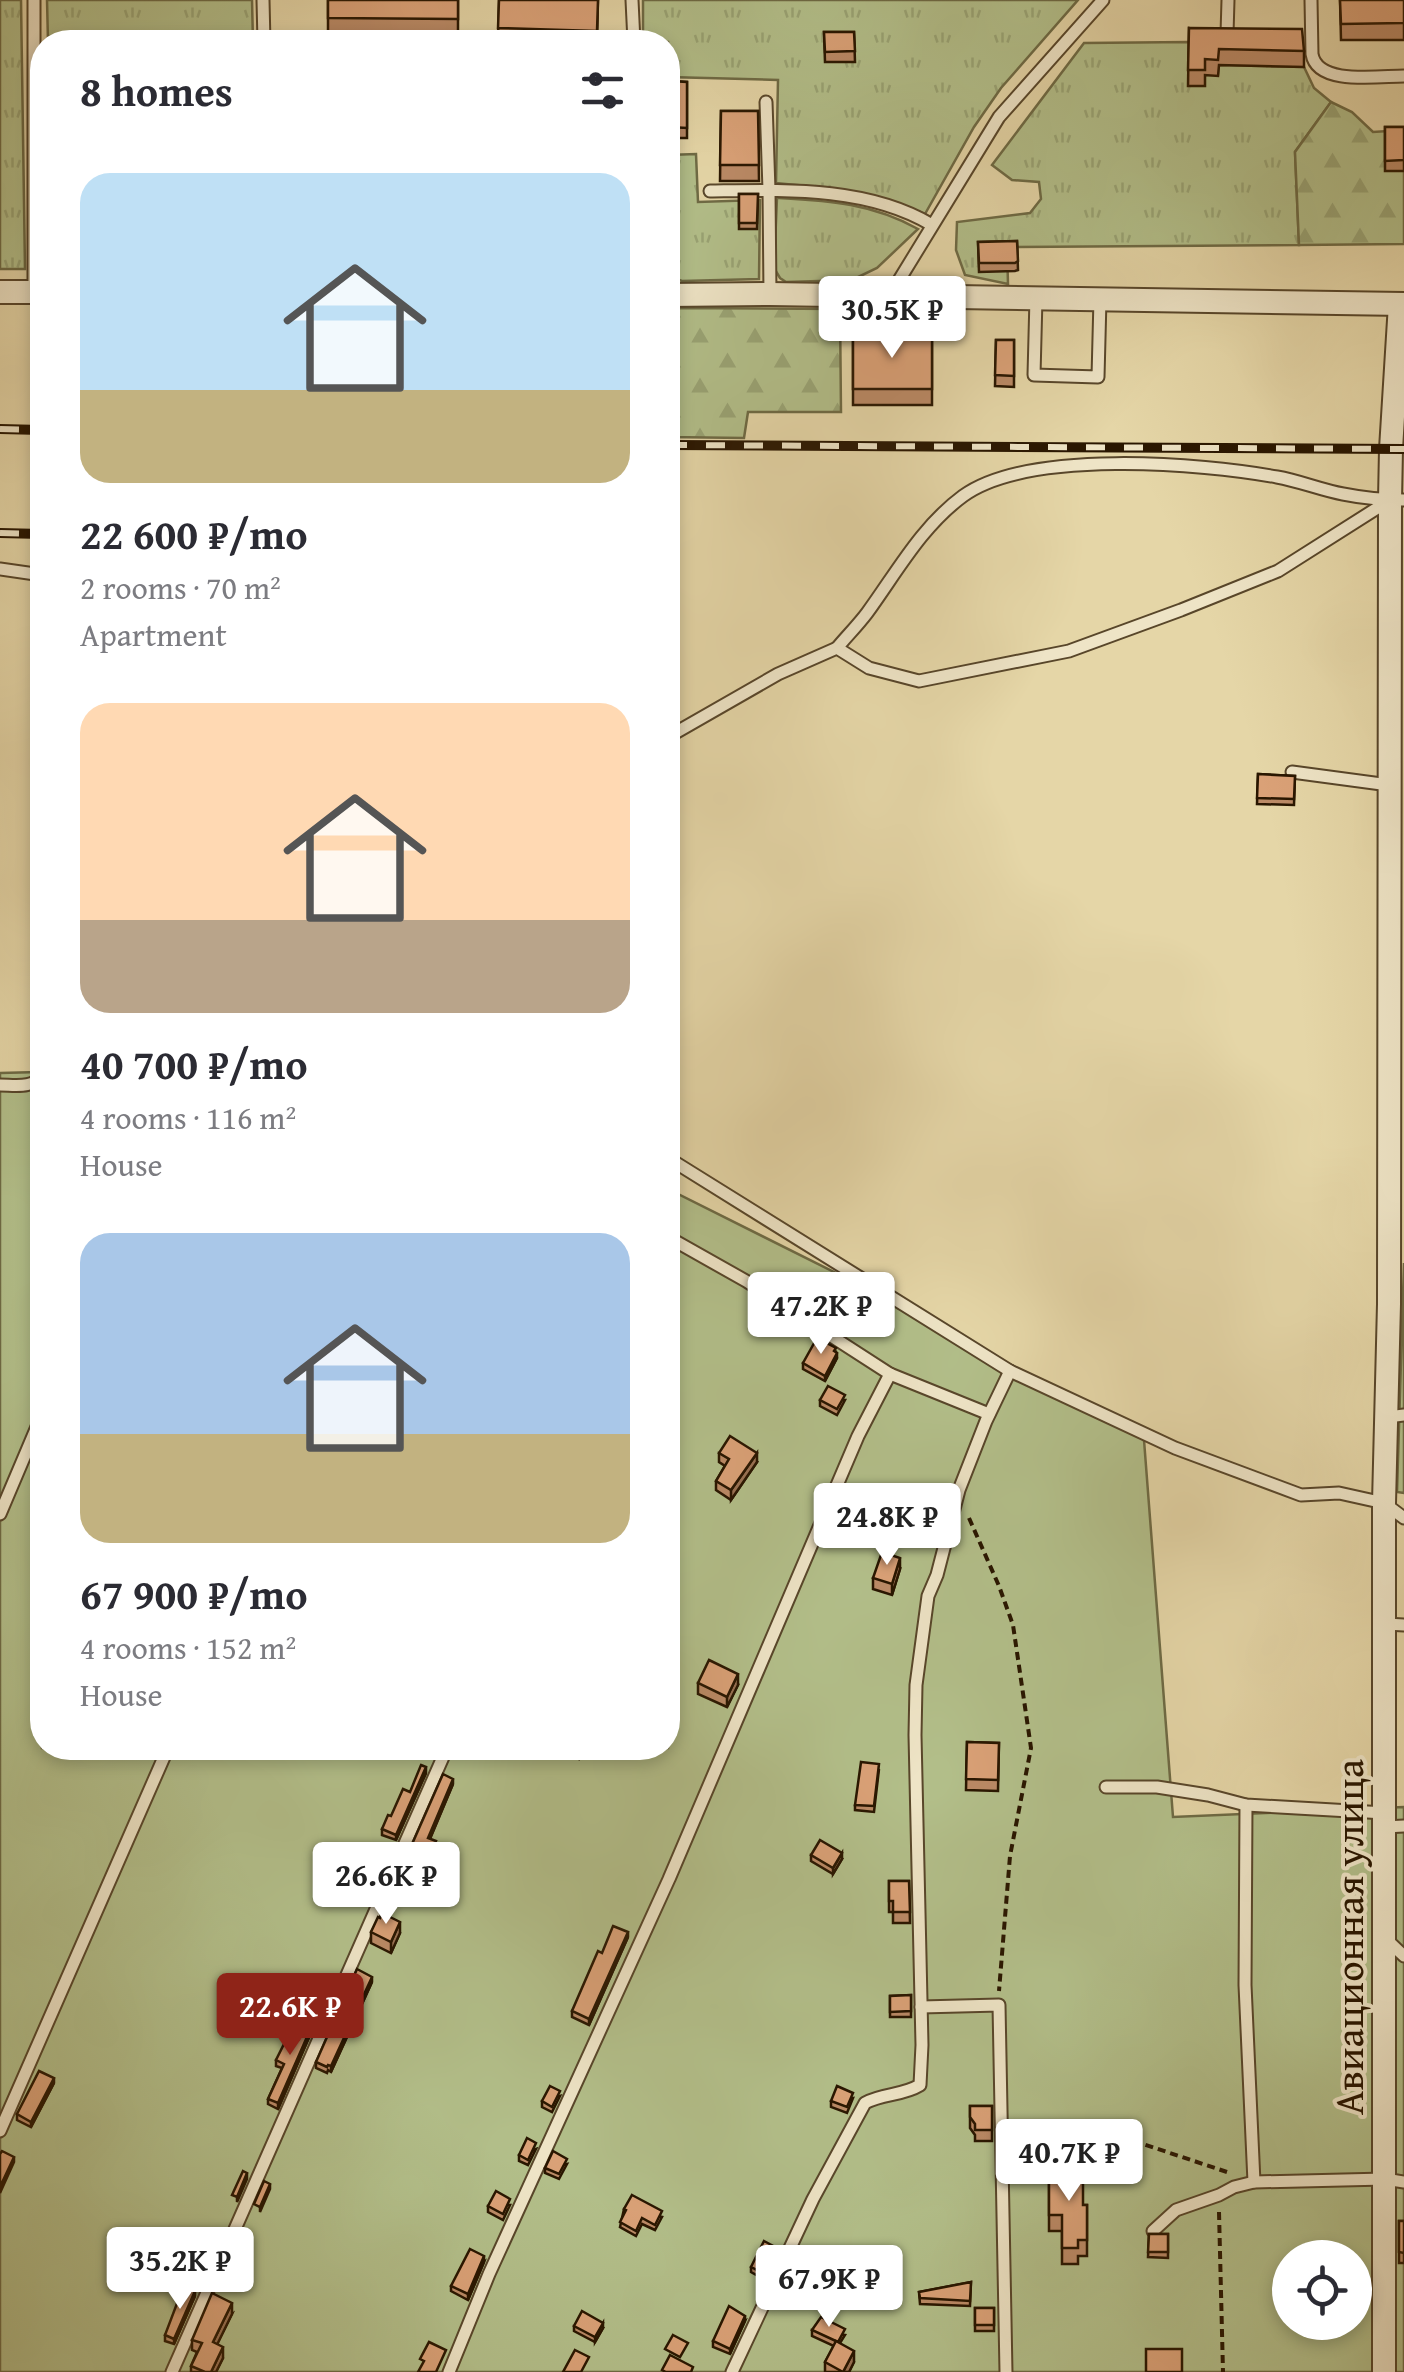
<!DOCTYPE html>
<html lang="en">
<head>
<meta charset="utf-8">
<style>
  :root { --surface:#fff; --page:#f7f7f7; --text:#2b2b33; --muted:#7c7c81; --accent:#8f2418 }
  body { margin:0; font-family:"Gentium Book Plus",serif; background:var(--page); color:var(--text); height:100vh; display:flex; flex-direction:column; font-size:38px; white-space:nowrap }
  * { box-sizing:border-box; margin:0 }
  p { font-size:32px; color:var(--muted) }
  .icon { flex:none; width:55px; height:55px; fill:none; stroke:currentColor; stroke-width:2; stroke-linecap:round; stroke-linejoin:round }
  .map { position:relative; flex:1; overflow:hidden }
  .details { position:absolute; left:30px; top:30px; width:650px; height:1730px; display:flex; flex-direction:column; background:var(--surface); border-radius:40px; box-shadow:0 5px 15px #0003 }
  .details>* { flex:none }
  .buttons { position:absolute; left:1272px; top:2240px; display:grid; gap:20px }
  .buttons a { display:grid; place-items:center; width:100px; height:100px; border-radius:50%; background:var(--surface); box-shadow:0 5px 15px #0003; font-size:50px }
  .price { position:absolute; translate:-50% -85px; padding:0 22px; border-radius:10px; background:#fff; color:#222; font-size:32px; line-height:65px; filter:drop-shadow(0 2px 5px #0008) }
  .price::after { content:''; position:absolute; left:50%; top:60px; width:30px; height:22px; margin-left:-15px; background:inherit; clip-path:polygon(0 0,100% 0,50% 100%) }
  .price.on { background:var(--accent); color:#fff }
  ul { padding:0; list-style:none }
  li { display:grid; align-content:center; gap:20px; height:530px; padding:0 50px }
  li span { display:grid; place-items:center; height:310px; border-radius:30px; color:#555 }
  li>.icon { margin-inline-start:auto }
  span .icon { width:180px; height:180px; fill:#fffc; stroke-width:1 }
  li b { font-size:42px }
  h2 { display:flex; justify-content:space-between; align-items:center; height:120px; padding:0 50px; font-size:42px }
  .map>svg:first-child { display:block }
</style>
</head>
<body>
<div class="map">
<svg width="1404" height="2372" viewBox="0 0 1404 2372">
  <defs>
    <pattern id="grass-tufts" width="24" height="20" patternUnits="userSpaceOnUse" patternTransform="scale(2.5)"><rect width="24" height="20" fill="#b2be89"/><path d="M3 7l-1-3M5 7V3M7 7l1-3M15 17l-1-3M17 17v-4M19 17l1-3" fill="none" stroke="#99a374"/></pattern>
    <pattern id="forest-firs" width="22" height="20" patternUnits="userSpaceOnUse" patternTransform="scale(2.5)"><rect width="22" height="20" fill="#b2be89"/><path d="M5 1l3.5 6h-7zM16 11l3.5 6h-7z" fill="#99a374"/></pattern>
  </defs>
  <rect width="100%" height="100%" fill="#e5d6a7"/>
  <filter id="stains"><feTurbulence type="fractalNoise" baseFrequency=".002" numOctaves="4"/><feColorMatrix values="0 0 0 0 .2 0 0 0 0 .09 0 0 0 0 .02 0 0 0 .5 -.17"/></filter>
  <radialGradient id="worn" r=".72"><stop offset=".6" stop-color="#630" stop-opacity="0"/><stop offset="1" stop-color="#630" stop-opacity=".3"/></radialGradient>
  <!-- grass -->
  <g fill="url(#grass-tufts)" stroke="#6e6a44" stroke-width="2.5">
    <polygon points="0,0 21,0 25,269 0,269"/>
    <polygon points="47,0 252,0 253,42 48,42"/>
    <path d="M643,0H1078L1001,88L974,127L925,214C872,192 832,188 776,183L778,80L668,77V42H643Z"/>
    <polygon points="1189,42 1205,75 1218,75 1219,65 1304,67 1314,88 1331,102 1295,152 1299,245 1007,247 1008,284 965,275 956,250 957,222 1030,213 1041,199 1039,182 1012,180 992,165 1084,43"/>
    <polygon points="696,154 698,202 760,200 759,279 682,281 668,276 668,155"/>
    <path d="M777,198C830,201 871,203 918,229L877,268L852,280L786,282L780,278L774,268Z"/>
  </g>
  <!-- forest -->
  <g fill="url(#forest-firs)" stroke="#6e6a44" stroke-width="2.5">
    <polygon points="1331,102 1352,112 1373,132 1404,130 1404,244 1299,245 1295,152"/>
    <polygon points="668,308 840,309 841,412 748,412 744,438 668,437"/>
  </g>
  <!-- garden -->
  <g fill="#b2be89" stroke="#6e6a44" stroke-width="2.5" fill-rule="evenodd">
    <path d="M42,1060V1748H668V1189L942,1326L1144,1440L1173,1817L1404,1807V2372H0V1073L39,1072ZM1290,2258H1355V2322H1290Z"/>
    <polygon points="1404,1263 1404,1493 1397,1492"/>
  </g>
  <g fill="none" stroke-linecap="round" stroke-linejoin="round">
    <defs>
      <g id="service">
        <polyline points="263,0 264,42"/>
        <polyline points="632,0 634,42"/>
        <path d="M1311,0L1312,54C1317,86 1379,76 1404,76"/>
        <polyline points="1227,34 1228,0"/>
        <polyline points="766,102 769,190 770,294"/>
        <path d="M710,191C783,190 867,186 932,225"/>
        <polyline points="34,292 34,0"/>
        <polyline points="890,295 999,117 1103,0"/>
        <polyline points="1036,298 1034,375 1098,377 1100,299"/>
        <polyline points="0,569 42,575"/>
        <path d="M837,648C847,636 858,625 867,613C897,572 921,527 963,496C1028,449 1201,463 1277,477C1300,481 1321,490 1343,494C1363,498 1384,500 1404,500"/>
        <polyline points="668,737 778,674 837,648 869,668 919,681 1069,651 1181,610 1278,571 1390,500"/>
        <polyline points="1292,772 1389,785"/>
        <path d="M0,1085C15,1085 33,1089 42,1075"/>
        <polyline points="668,1158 1010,1371 1175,1448 1301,1495 1339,1493 1384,1503 1404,1518"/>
        <polyline points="668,1237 746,1281 890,1374 989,1414"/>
        <polyline points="1388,1417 1404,1415"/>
        <polyline points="0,1514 42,1415"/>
        <polyline points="1386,1624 1404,1625"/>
        <polyline points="1106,1787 1157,1787 1208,1795 1246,1805 1385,1813"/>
        <polyline points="1246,1805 1245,1985 1254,2182"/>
        <polyline points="1385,1827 1404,1826"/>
        <polyline points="1385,1938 1404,1956"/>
        <polyline points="921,2007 999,2005 1006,2372"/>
        <polyline points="0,2131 168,1748"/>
        <polyline points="1153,2231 1176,2210 1219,2195 1234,2187 1254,2182 1385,2179 1404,2182"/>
        <polyline points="172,2372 447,1748"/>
        <polyline points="449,2372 489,2274 669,1879 858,1436 890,1374"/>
        <path d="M732,2372L813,2199L865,2103C883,2093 902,2096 920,2085L922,2045L915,1735L916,1685L928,1596L937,1575L959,1490L986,1421L1010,1371"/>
      </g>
      <g id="minor">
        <polyline points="0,292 42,292"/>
        <polyline points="668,295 770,294 1404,304"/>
        <polyline points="1384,2372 1384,1503 1389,1304 1390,500 1391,449 1400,304"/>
      </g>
    </defs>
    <!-- service casing -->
    <use href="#service" stroke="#58462a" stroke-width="15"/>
    <!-- minor casing -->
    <use href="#minor" stroke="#58462a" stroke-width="26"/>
    <!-- path -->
    <g stroke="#291600" stroke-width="4" stroke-dasharray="8 5" stroke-linecap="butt">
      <polyline points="969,1518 999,1586 1013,1625 1031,1748 1010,1856 999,1991"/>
      <polyline points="1016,2138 1137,2142 1227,2172"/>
      <polyline points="1219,2212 1223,2372"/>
    </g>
    <!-- service -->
    <use href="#service" stroke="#eee4c6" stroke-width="11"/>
    <!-- minor -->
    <use href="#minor" stroke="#eee4c6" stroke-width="22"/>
    <defs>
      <g id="rail">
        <polyline points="0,429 42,430"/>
        <polyline points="668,445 1404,449"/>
        <polyline points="0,533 42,534"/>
      </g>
    </defs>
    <!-- rail casing -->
    <use href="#rail" stroke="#291600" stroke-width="10"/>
    <!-- rail -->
    <use href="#rail" stroke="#eee4c6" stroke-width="6" stroke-dasharray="19" stroke-linecap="butt"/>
  </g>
  <!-- wall -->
  <g fill="#bb8a66" stroke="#291600" stroke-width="2.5">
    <polygon points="328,0 458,0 458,39 328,38"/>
    <polygon points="499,0 598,0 597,41 498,38"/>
    <polygon points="1340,0 1404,0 1404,40 1341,40"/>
    <polygon points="1189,28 1304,51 1304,67 1219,65 1218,76 1205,75 1205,86 1188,86"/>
    <polygon points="824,32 854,32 855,62 825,62"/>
    <polygon points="670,81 687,82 687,138 669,138"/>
    <polygon points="721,111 758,111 759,181 720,181"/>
    <rect x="1385" y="127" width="19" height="44"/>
    <polygon points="739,194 758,194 757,229 739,229"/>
    <polygon points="1017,241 1018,270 1015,271 979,272 978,242"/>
    <rect x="853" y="334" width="79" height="71"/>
    <polygon points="996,340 1014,340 1014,387 995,386"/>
    <polygon points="1258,774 1295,776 1294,805 1257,804"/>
    <polygon points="836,1352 837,1358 825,1381 803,1369 803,1363"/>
    <polygon points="820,1400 845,1400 837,1415 820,1406"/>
    <polygon points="719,1453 757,1462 731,1500 716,1490 716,1481 725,1466 719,1462"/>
    <polygon points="900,1569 892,1595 873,1589 873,1578"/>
    <polygon points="698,1683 738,1685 727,1707 698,1694"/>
    <polygon points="967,1742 999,1743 998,1791 966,1790"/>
    <polygon points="565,1748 585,1748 579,1759 565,1752"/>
    <polygon points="879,1769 874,1812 855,1810 855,1805"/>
    <polygon points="426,1773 396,1840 382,1835 382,1829 391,1816"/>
    <polygon points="453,1784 430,1839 436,1847 429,1862 425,1860 410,1888 398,1882 398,1876"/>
    <polygon points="811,1855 842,1859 833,1874 811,1861"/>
    <polygon points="889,1881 909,1881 910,1923 893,1923 893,1912 889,1912"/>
    <polygon points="380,1918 400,1933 391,1953 371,1943 371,1932"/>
    <polygon points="628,1937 589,2025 572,2017 572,2011"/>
    <polygon points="372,1982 331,2072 328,2070 327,2073 316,2068 316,2062"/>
    <polygon points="911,1995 911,2017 890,2017 890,1996"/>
    <polygon points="317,2019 278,2109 268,2104 268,2099 282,2068 276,2066 276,2060"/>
    <polygon points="54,2083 31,2127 17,2120 17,2114"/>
    <polygon points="560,2096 552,2112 542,2107 542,2101"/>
    <polygon points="853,2098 847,2113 831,2107 831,2101"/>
    <polygon points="970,2106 992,2106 992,2141 975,2141 975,2135 970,2128"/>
    <polygon points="536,2149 528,2165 519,2161 519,2155"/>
    <polygon points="567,2164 559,2179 545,2173 545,2168"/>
    <polygon points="1049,2168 1083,2205 1087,2205 1087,2256 1078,2256 1078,2264 1062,2264 1062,2231 1049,2231"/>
    <polygon points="510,2205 503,2220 488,2212 488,2206"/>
    <polygon points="624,2209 662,2217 655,2230 642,2224 636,2236 620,2227"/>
    <rect x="1399" y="2221" width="5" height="42"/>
    <polygon points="1149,2234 1168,2234 1168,2258 1148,2257"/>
    <polygon points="777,2253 765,2280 751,2272 751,2267"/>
    <polygon points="484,2262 468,2300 451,2291 451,2286"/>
    <polygon points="971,2282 970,2306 920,2304 919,2292"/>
    <polygon points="195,2296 174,2344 165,2341 165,2335"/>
    <rect x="975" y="2308" width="19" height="23"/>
    <polygon points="232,2314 217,2344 223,2358 216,2372 191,2372 191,2366 197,2352 192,2350 192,2340"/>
    <polygon points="745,2321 730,2354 713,2347 713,2341"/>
    <polygon points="574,2326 603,2328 595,2342 574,2331"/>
    <polygon points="812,2330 845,2335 840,2343 854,2362 849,2372 825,2372 825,2362 834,2346 812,2336"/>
  </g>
  <!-- shaded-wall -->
  <g fill="#997153" stroke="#291600" stroke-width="2.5">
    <polygon points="837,1353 837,1358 825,1381 825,1376"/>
    <polygon points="757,1453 757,1462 731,1500 731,1490"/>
    <polygon points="900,1558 900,1569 892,1595 892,1584"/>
    <polygon points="675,1607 675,1616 668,1629 668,1620"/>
    <polygon points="738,1674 738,1685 727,1707 727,1697"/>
    <polygon points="426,1767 426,1773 396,1840 396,1835"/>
    <polygon points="453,1779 453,1784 428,1843 428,1838"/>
    <polygon points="842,1853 842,1859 833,1874 833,1868"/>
    <polygon points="425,1854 425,1860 410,1888 410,1882"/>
    <polygon points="400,1922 400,1933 391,1953 391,1942"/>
    <polygon points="628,1932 628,1937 589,2025 589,2019"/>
    <polygon points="372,1977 372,1982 331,2072 331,2066"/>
    <polygon points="317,2014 317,2019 278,2109 278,2103"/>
    <polygon points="54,2078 54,2083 31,2127 31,2122"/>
    <polygon points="14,2157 14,2162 0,2193 0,2187"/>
    <polygon points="247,2173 247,2179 237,2202 237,2197"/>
    <polygon points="270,2184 270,2189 260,2212 260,2207"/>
    <polygon points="777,2248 777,2253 765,2280 765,2274"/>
    <polygon points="484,2256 484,2262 468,2300 468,2294"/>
    <polygon points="195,2291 195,2296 174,2344 174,2339"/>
    <polygon points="232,2303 232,2314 213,2353 213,2342"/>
    <polygon points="745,2316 745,2321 730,2354 730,2349"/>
    <polygon points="603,2323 603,2328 595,2342 595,2337"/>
    <polygon points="223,2347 223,2358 216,2372 211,2372"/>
    <polygon points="854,2351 854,2362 849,2372 843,2372"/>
  </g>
  <!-- building -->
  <g fill="#daa177" stroke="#291600" stroke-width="2.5">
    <polygon points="328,0 458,0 458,19 328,18"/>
    <polygon points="499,0 598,0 597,31 498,28"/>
    <polygon points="1340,0 1404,0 1404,23 1341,24"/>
    <polygon points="1189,28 1302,29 1304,51 1219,49 1218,60 1205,59 1205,70 1188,70"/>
    <polygon points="824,32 854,32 855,51 825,52"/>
    <polygon points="670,81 687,82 687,128 669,127"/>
    <polygon points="721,111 758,111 759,165 720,165"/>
    <polygon points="1385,127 1404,127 1404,160 1385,161"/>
    <polygon points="739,194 758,194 757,223 739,223"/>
    <polygon points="1017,241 1018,261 1015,263 979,263 978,242"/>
    <rect x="853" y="334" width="79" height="55"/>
    <polygon points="996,340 1014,340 1014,376 995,375"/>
    <polygon points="1258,774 1295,776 1294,799 1257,798"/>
    <polygon points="817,1338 836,1348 834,1351 837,1353 825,1376 803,1363"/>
    <polygon points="828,1386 845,1395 837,1409 820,1400"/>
    <polygon points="730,1436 757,1453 731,1490 716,1481 729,1459 719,1453"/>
    <polygon points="882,1552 900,1558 892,1584 873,1578"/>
    <polygon points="668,1603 675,1607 668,1620"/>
    <polygon points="709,1660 738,1674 727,1697 698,1683"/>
    <polygon points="967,1742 999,1743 998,1780 966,1779"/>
    <polygon points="567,1748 582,1748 579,1754"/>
    <polygon points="861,1762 879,1764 874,1806 855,1805"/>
    <polygon points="421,1765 426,1767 396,1835 382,1829 388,1815 391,1816 403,1789 410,1792"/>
    <polygon points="443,1774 453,1779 428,1838 436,1841 429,1856 425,1854 410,1882 398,1876"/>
    <polygon points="820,1840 842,1853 833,1868 811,1855"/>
    <polygon points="889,1881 909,1881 910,1912 893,1912 893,1901 889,1901"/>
    <polygon points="382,1913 400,1922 391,1942 371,1932 378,1917 380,1918"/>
    <polygon points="613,1926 628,1932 589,2019 572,2011 598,1951 602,1953"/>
    <polygon points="357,1969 372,1977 331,2066 328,2065 327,2067 316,2062"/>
    <polygon points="911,1995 911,2011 890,2012 890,1996"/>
    <polygon points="311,2011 317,2014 278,2103 268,2099 284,2064 276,2060 289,2034 299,2039"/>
    <polygon points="39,2071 54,2078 31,2122 17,2114"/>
    <polygon points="550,2086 560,2091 552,2107 542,2101"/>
    <polygon points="837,2086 853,2093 847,2107 831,2101"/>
    <polygon points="970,2106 992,2106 992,2130 975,2130 975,2124 970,2117"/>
    <polygon points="527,2138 536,2143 528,2160 519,2155"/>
    <polygon points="2,2151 14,2157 0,2187 0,2154"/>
    <polygon points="553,2151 567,2159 559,2174 545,2168"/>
    <polygon points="1049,2168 1083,2169 1083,2205 1087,2205 1087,2240 1078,2240 1078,2248 1062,2248 1062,2215 1049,2215"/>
    <polygon points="243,2171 247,2173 237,2197 232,2195"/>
    <polygon points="264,2181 270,2184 260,2207 254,2204"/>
    <polygon points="496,2191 510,2199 503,2214 488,2206"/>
    <polygon points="632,2195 662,2211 655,2225 642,2218 636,2231 620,2222 626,2210 624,2209"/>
    <polygon points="1399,2221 1404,2221 1404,2253 1399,2252"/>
    <polygon points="1149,2234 1168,2234 1168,2252 1148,2252"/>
    <polygon points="764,2241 777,2248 765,2274 751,2267"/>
    <polygon points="470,2249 484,2256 468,2294 451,2286"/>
    <polygon points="971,2282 970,2301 920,2298 919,2292"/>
    <polygon points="184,2285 195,2291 174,2339 165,2335"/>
    <polygon points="212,2293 232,2303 213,2342 223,2347 211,2372 205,2372 191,2366 202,2343 192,2340"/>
    <polygon points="729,2306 745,2316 730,2349 713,2341"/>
    <rect x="975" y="2308" width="19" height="17"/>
    <polygon points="582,2311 603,2323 595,2337 574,2326"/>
    <polygon points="821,2317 845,2329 838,2342 812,2330"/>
    <polygon points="673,2335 688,2343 680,2357 665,2349"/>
    <polygon points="836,2341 854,2351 843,2372 825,2362"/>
    <polygon points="429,2342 446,2350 436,2372 418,2372 424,2361 420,2359"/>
    <rect x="1146" y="2349" width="36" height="23"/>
    <polygon points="575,2350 589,2357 581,2372 563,2372"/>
    <polygon points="670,2355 693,2367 691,2372 666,2372 662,2370"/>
  </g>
  <g text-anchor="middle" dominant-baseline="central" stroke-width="8" stroke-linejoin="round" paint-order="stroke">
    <!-- street labels -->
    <g font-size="40" fill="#291600" stroke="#eee4c6">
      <text transform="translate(1348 1937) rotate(-90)">Авиационная улица</text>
    </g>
  </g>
  <rect width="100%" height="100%" filter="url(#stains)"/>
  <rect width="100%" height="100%" fill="url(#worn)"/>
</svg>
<div class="buttons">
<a><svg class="icon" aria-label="locate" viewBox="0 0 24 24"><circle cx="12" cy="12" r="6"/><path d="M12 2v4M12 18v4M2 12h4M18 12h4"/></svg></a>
</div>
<b class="price" style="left:892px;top:361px">30.5K ₽</b>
<b class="price" style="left:821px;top:1357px">47.2K ₽</b>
<b class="price" style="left:887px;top:1568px">24.8K ₽</b>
<b class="price" style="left:386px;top:1927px">26.6K ₽</b>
<b class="price on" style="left:290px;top:2058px">22.6K ₽</b>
<b class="price" style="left:1069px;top:2204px">40.7K ₽</b>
<b class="price" style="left:180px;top:2312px">35.2K ₽</b>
<b class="price" style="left:829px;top:2330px">67.9K ₽</b>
<section class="details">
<h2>8 homes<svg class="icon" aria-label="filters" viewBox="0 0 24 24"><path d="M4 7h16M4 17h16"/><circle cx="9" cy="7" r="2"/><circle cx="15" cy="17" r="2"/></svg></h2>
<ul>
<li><span style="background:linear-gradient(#bfe0f5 70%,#c2b280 0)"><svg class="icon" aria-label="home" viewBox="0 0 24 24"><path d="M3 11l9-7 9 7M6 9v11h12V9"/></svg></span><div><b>22 600 ₽/mo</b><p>2 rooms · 70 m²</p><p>Apartment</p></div></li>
<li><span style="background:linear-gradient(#ffd9b3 70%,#b9a48a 0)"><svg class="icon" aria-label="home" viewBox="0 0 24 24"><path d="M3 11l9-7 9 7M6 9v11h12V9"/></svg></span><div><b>40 700 ₽/mo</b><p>4 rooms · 116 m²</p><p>House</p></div></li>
<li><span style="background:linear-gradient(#a9c7e8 65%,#c2b280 0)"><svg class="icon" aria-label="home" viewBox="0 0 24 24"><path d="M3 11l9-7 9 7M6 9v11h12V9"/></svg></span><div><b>67 900 ₽/mo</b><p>4 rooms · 152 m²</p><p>House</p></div></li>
</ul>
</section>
</div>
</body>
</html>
